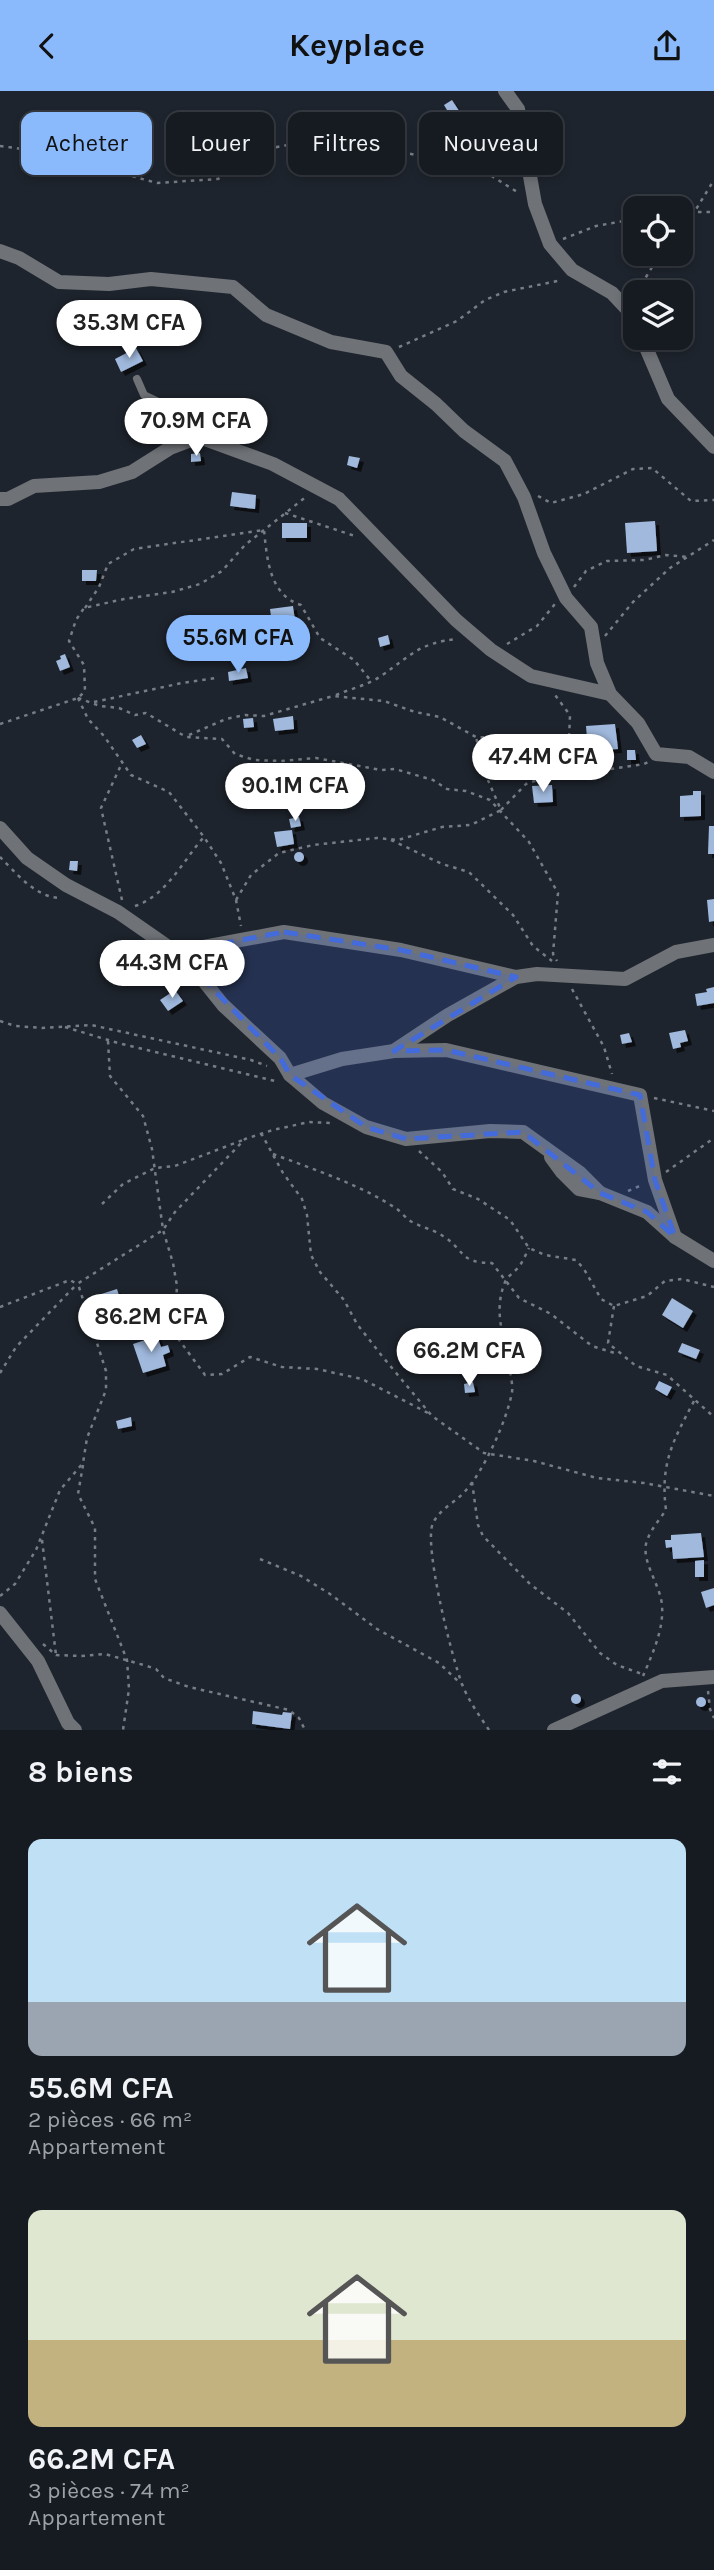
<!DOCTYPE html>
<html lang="fr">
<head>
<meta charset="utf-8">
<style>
  :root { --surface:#161b22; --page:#23282f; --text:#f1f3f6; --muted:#9ea1a5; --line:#353940; --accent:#8abafc }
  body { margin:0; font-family:Karla,sans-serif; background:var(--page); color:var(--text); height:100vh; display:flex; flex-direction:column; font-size:26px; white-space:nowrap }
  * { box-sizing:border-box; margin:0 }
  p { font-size:23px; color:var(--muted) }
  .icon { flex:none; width:38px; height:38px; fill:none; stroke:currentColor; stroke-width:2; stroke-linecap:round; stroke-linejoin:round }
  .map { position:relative; height:1639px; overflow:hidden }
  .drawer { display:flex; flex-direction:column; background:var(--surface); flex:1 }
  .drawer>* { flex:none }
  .top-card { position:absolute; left:21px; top:21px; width:672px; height:63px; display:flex; gap:14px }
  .buttons { position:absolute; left:623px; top:105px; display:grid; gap:14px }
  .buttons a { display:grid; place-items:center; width:70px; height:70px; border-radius:14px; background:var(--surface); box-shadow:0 4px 10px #0003,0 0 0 2px var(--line); font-size:35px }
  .price { position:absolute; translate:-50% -60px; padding:0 16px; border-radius:24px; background:#fff; color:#222; font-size:23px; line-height:46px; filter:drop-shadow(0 2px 4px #0008) }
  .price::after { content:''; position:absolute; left:50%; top:42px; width:21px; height:16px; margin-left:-10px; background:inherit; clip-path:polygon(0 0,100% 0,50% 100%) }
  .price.selected { background:var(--accent); color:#111 }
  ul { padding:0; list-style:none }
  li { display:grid; align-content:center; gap:14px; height:371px; padding:0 28px }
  li span { display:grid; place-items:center; height:217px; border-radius:14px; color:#555 }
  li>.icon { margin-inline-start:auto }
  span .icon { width:126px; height:126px; fill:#fffc; stroke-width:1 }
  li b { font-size:30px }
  h2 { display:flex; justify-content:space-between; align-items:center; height:84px; padding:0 28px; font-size:30px }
  .chip { padding:0 24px; border-radius:14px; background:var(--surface); box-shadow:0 4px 10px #0003,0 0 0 2px var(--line); font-size:24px; line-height:63px }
  .chip.selected { background:var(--accent); color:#111 }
  header { display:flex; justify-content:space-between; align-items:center; height:91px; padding:0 28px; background:var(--accent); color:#111; font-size:32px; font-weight:700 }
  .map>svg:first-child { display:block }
</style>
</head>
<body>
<header><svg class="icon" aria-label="back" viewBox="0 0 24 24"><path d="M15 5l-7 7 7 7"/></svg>Keyplace<svg class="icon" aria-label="share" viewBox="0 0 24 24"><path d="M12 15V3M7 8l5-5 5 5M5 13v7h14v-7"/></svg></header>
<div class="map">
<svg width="714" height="1639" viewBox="0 0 714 1639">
  <defs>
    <filter id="shadow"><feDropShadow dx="4" dy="4" stdDeviation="0" flood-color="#0009"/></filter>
  </defs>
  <rect width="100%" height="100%" fill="#1e242d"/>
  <!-- building -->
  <g fill="#a0b9dd" filter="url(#shadow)">
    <polygon points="452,9 463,26 454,31 444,14"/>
    <polygon points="136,257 143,270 121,281 115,268"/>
    <polygon points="200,362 201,370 191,371 191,363"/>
    <polygon points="349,365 360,367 357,377 347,374"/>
    <polygon points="232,401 256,404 255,418 230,415"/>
    <polygon points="655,430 657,460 627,462 625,432"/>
    <rect x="282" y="432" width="25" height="15"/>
    <polygon points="82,479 97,479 96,490 82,490"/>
    <polygon points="293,515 296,537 273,540 270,518"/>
    <polygon points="388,544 390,553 380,556 378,547"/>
    <polygon points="65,563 70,576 60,580 56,570 61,568 60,565"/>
    <polygon points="246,577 248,587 229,590 228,581"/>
    <polygon points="293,625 294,638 275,640 273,628"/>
    <polygon points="253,627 254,636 244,637 243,628"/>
    <polygon points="615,633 618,658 588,660 586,635"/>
    <polygon points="141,644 146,653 137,657 132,649"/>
    <polygon points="627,659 635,659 636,669 627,669"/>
    <polygon points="552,694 553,711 534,712 532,695"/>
    <polygon points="693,700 701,700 701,725 680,726 680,705 693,704"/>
    <polygon points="299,726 301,735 291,737 289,728"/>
    <polygon points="709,735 714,735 714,763 708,763"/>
    <polygon points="292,739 294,753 277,756 274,741"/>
    <circle cx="299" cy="766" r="5"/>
    <polygon points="70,770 78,770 77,780 69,779"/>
    <polygon points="714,808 714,830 709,831 707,809"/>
    <polygon points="714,896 714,912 697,915 695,903 707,901 706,898"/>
    <polygon points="175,899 183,910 168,920 160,909"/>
    <polygon points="685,939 688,950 680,952 681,956 673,958 669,942"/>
    <polygon points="629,942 632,951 622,953 620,944"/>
    <polygon points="117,1198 121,1211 96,1219 92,1206"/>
    <polygon points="672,1207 693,1220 683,1237 662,1224"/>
    <polygon points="157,1245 161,1256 168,1254 170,1261 163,1264 166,1275 143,1282 133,1253"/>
    <polygon points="682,1252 700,1259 696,1268 678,1261"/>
    <polygon points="659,1290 672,1296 667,1305 655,1298"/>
    <polygon points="473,1291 475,1301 465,1302 464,1293"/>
    <polygon points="131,1326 132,1335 118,1338 116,1330"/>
    <polygon points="701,1442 704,1466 673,1468 672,1456 666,1457 665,1449 671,1449 671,1444"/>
    <polygon points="704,1469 704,1486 695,1486 695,1470"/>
    <polygon points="714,1497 714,1514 706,1517 701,1501"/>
    <circle cx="576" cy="1608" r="5"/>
    <circle cx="701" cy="1611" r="5"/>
    <polygon points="253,1620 282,1624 283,1621 292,1622 290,1638 252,1633"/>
  </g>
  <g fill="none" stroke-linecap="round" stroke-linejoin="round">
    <!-- path -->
    <g stroke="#787d85" stroke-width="2.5" stroke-dasharray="3.5 5" stroke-linecap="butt">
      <polyline points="0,55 45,61 157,92 218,88 272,57 303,51 334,59 391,59 477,76 519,102"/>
      <polyline points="681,121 714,121"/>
      <polyline points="681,138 695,120 714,89"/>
      <polyline points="563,148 596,135 635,128"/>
      <polyline points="637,201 660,163"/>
      <polyline points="399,256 457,230 485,209 504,201 562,189"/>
      <polyline points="538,405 551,412 584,403 633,378 652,377 691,410 714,409"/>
      <polyline points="285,422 355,445"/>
      <polyline points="574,496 586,480 607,470 644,469 666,464 688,466"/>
      <path d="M85,517L99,496L108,473L134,458L264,439C267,467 269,504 301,514L320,547L354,569L371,590"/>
      <polyline points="605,545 633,511 670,477 714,449"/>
      <polyline points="507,553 537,535 555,513"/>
      <path d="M336,604C350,598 368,594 381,585C412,564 418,552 458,548"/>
      <polyline points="78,607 100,615 119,617 135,624 146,622 186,646 222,648 235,663 254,669 281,670 316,667 381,679 395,678 433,689 447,698 466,700 490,709 529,751 558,802 553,863 557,870"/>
      <polyline points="78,607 88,628 104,645 131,684 169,701 204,746 221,772 236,809 241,835"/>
      <polyline points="94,611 182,592 216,587"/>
      <polyline points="0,633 78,607 85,600 84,574 69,550 76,529 84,517 124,508 172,501 200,493 222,480 245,454 307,405"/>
      <polyline points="189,644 226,628 245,624 264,625 333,605 384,610 415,621 440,626 476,646 507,647 542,681 570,684 644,673 648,671"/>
      <polyline points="501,719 526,693 555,683 568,673 570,624 555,604"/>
      <polyline points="391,749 442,773 469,781 513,824 533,855 552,870"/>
      <path d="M0,766C16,782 36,807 61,807"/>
      <polyline points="122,809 101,717 122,672"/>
      <polyline points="236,809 251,784 279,762 313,754 377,747 398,749 442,736 471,734 501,719 484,680 476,646"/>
      <path d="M135,815C166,805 183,770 203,747"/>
      <polyline points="572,898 604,956 612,983"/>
      <polyline points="0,930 15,935 42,937 91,934 251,969 267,975"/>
      <polyline points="65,936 118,952 279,991"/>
      <polyline points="108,950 110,985 143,1025 152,1058 163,1139 173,1172 177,1195 174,1242 205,1284 222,1283 250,1266 282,1276 317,1278 362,1288 430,1323"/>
      <polyline points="654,1007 714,1020"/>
      <polyline points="261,1042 283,1082 302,1108 307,1124 311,1164 320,1181 344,1209 357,1233 382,1265 432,1325 484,1362 534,1370 597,1387 644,1392 714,1405"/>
      <polyline points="419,1060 442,1081 453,1098 478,1108 510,1129 529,1157 545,1164 576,1169 584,1178 601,1208 614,1215 647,1205 665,1190 682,1188 714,1196"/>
      <path d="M273,1063C315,1079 359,1093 397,1118C401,1121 405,1126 409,1129C419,1136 433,1138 443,1145C465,1159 459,1172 492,1172L519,1207L551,1223L592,1255L618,1263"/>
      <polyline points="666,1081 714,1047"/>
      <polyline points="628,1100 642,1094"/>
      <polyline points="102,1113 123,1093 155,1077 175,1075 243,1049"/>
      <polyline points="614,1215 608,1252 636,1275 667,1284 714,1326"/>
      <polyline points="0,1216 70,1189 77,1193 163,1139 175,1121 245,1048 273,1039 309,1031 331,1032"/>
      <polyline points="0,1282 16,1256 77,1193"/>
      <polyline points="83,1374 78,1403 95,1437 95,1488 127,1569 129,1598 123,1639"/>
      <polyline points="472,1391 478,1434 483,1445 530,1493 568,1522 600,1562 617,1574 642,1583"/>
      <polyline points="42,1449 56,1564"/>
      <polyline points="260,1468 301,1485 330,1503 377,1538 439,1572 461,1593"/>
      <polyline points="0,1505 15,1493 36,1459 60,1399 83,1372 87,1347 106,1299 106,1280 78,1193"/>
      <polyline points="43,1553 56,1564 81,1565 105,1563 147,1575 156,1578 164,1587 189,1596 289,1619 299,1627 305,1639"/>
      <path d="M643,1585C652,1564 664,1538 662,1515C661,1493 638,1468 648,1447C652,1437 660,1428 666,1419C660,1372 673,1350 694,1310"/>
      <polyline points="708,1600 710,1618 714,1627"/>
      <path d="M489,1639C479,1624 468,1609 462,1593C452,1567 423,1453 433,1432C441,1416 457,1411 467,1398C485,1377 507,1329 512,1301C513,1295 511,1287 510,1280C506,1249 492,1223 505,1191C508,1185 514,1181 519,1176C523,1170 526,1163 529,1157"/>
    </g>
    <!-- service -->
    <polyline stroke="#6f7277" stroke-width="8" points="137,288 144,304 192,327 199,346"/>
    <!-- minor -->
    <g stroke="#6f7277" stroke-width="14">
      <polyline points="505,0 518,18 535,113 550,153 572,179 612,202 627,218 635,233"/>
      <polyline points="0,160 19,167 59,191 109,193 151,188 233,196 266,224 331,251 386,261 401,285 436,313 464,340 505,370 524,406 544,462 566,507 591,536 597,572 610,603 638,632 656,663 689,666 714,681"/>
      <polyline points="642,247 668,308 714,356"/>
      <polyline points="0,408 8,408 34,395 99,391 132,381 170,357 199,346 273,373 339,408 456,529 491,559 531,585 610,603"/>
      <polyline points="0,737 27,767 66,794 118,821 187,869 223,914 280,967 290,984 323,1012 366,1036 406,1048 490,1040 523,1041 580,1082 600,1102"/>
      <polyline points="177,861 284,841 401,859 516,886 537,883 625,888 676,861 714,854"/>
      <polyline points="395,959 448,924 516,886"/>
      <polyline points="290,984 342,968 394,960 446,959 640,1004 655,1089 675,1146"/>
      <polyline points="551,1066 562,1081 579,1098 600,1102 647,1121 675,1146 714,1170"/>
      <polyline points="0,1522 38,1570 68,1632 75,1639"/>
      <polyline points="554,1639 662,1590 714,1586"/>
    </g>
  </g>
  <!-- marked area -->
  <path fill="#436bdb" fill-opacity="0.2" stroke="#436bdb" stroke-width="5" stroke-dasharray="14 9" stroke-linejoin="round" d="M284,841L401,859L516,886L394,960L446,959L640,1004L655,1089L675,1146L647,1121L600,1102L523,1041L406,1048L366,1036L290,984L280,967L177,861Z"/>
</svg>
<div class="buttons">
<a><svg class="icon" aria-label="locate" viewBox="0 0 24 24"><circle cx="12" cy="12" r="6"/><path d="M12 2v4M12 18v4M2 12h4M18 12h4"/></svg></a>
<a><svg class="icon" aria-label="layers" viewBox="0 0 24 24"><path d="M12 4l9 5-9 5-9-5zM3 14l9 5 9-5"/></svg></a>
</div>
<b class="price" style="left:129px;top:269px">35.3M CFA</b>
<b class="price" style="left:196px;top:367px">70.9M CFA</b>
<b class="price selected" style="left:238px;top:584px">55.6M CFA</b>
<b class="price" style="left:543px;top:703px">47.4M CFA</b>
<b class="price" style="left:295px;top:732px">90.1M CFA</b>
<b class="price" style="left:172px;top:909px">44.3M CFA</b>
<b class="price" style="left:151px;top:1263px">86.2M CFA</b>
<b class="price" style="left:469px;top:1297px">66.2M CFA</b>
<div class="top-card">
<a class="chip selected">Acheter</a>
<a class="chip">Louer</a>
<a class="chip">Filtres</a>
<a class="chip">Nouveau</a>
</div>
</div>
<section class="drawer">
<h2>8 biens<svg class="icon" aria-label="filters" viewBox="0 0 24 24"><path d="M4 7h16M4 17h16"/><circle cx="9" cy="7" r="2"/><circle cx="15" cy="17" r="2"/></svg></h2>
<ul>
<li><span style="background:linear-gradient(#bfe0f5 75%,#9aa5b1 0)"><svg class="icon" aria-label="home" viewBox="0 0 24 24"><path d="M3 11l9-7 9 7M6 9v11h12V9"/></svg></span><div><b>55.6M CFA</b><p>2 pièces · 66 m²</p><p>Appartement</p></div></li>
<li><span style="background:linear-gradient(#dfe7d0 60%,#c2b280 0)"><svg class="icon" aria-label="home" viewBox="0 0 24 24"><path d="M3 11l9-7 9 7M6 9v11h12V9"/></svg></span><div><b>66.2M CFA</b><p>3 pièces · 74 m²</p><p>Appartement</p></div></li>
</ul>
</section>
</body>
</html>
